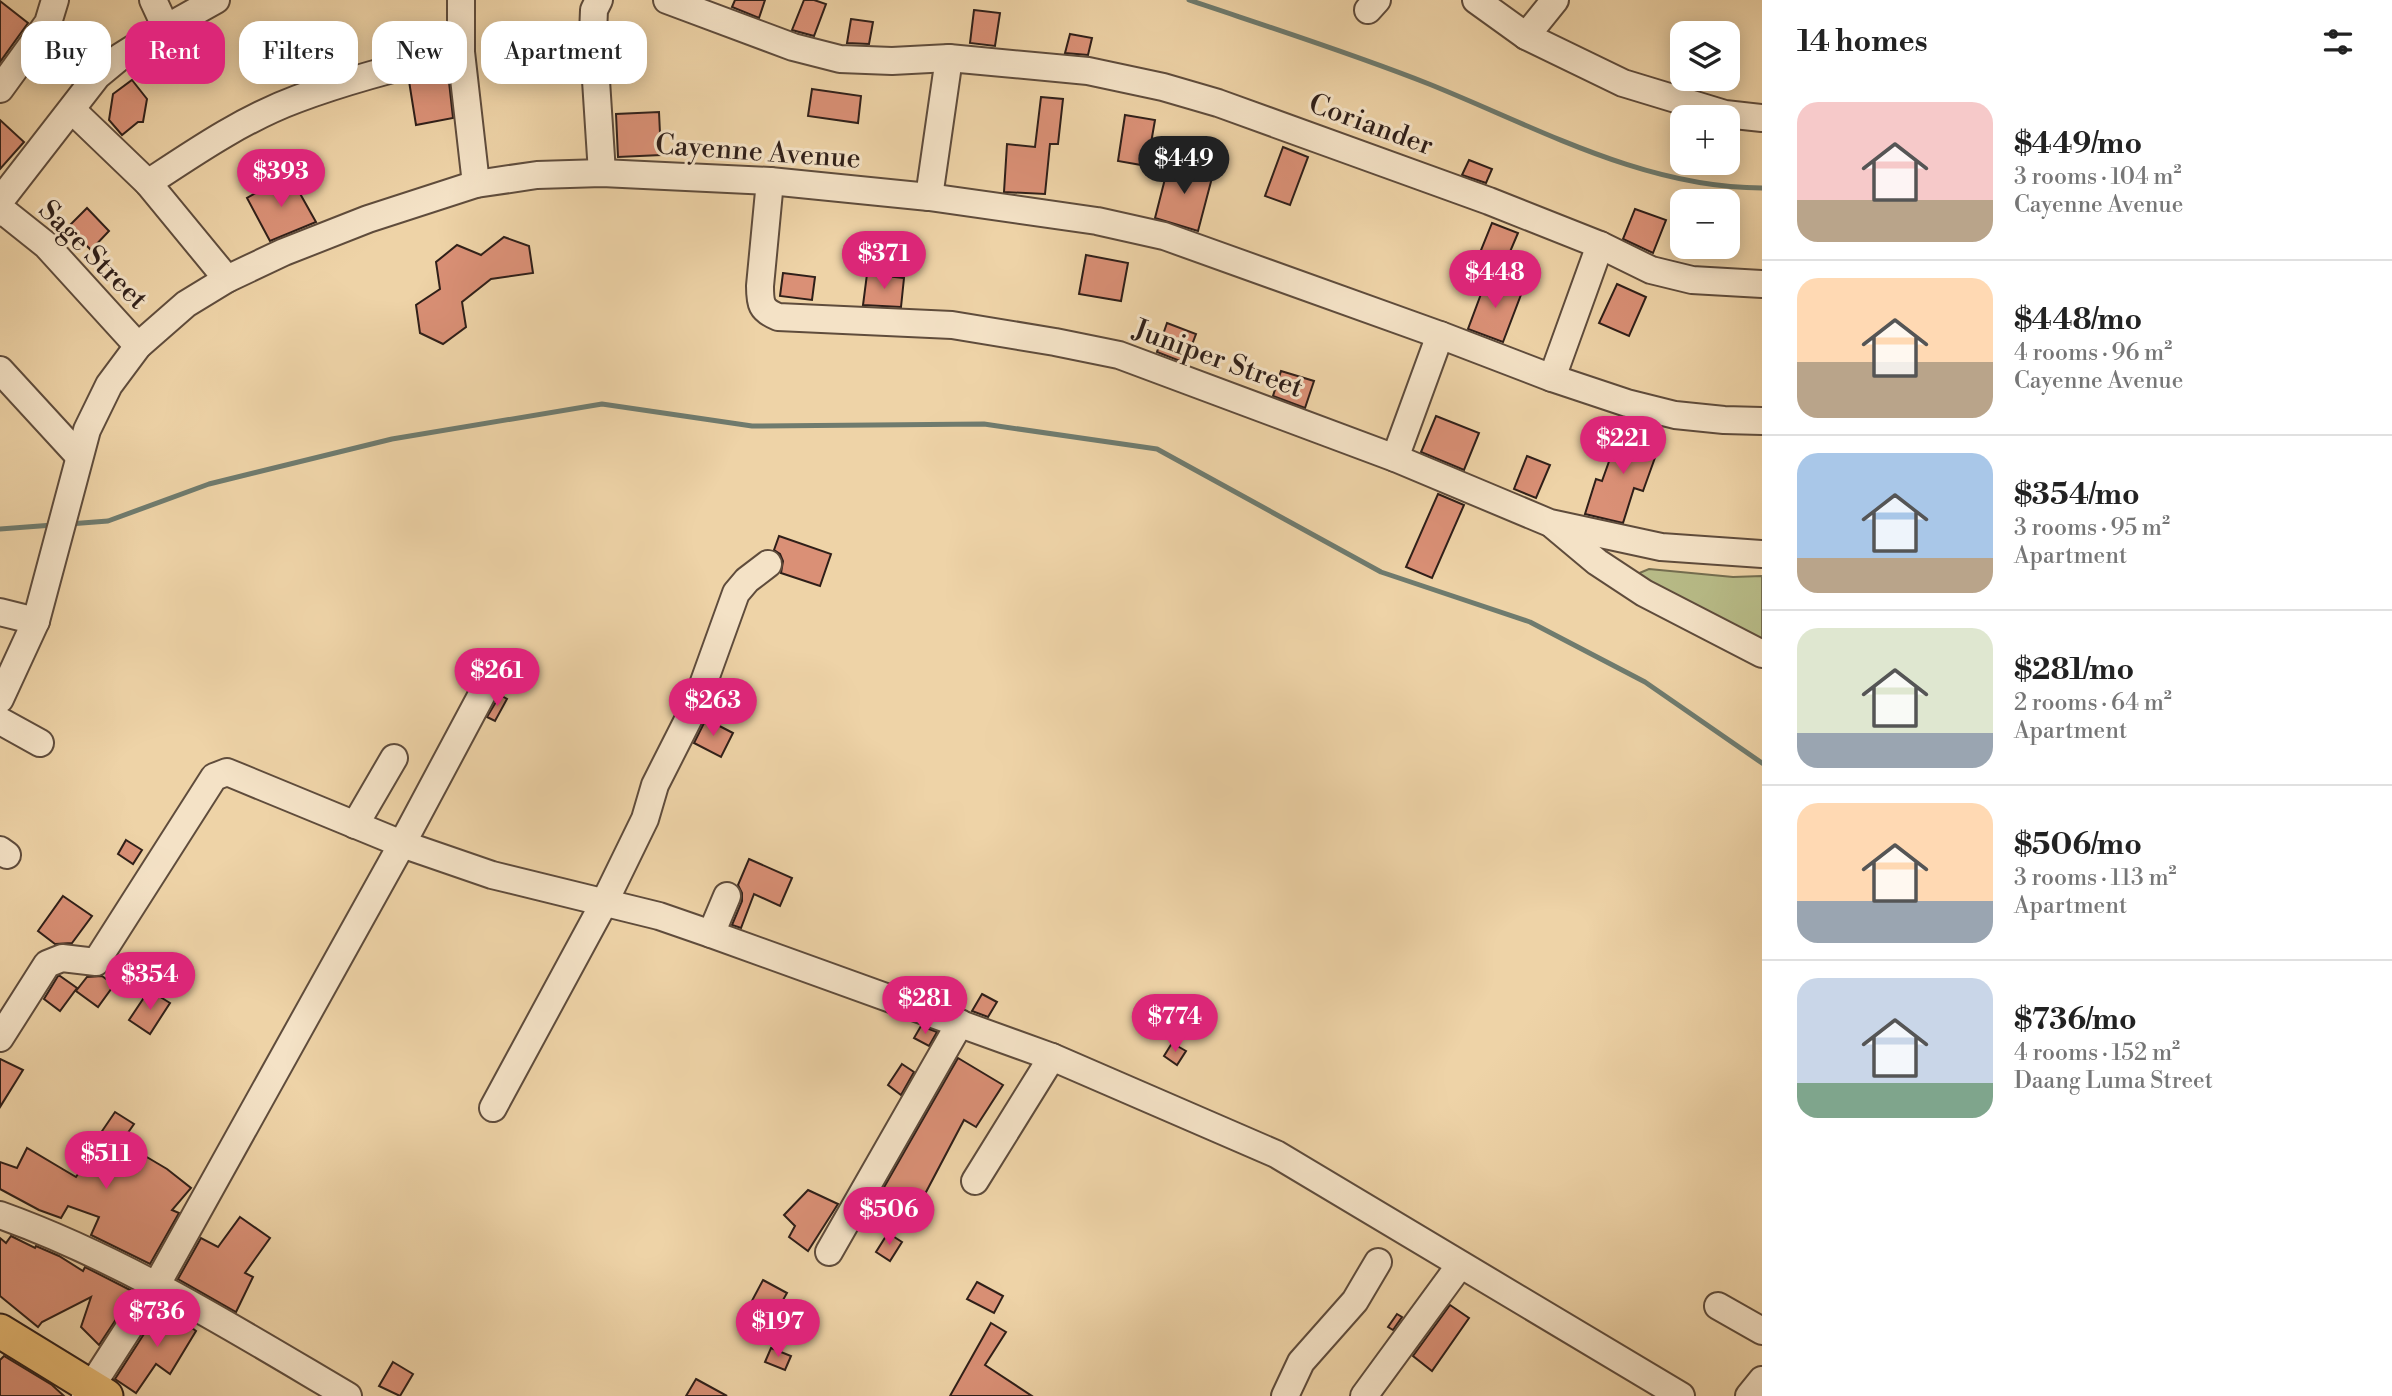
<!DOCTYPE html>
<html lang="en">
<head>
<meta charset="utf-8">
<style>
  :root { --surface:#fff; --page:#f6f6f6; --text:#222; --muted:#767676; --line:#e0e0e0; --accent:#db2777 }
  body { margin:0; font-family:"Libre Bodoni",serif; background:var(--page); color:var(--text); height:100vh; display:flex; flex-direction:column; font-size:26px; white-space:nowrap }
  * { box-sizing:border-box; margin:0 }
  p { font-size:23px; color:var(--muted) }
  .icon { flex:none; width:38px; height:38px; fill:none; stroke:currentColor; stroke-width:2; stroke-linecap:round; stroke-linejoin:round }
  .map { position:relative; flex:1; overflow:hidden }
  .drawer { display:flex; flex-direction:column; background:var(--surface); width:630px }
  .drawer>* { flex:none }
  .top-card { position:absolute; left:21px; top:21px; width:665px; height:63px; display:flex; gap:14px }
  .buttons { position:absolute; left:1670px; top:21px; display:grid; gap:14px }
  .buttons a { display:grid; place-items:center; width:70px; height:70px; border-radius:14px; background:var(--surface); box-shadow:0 4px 18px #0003; font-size:35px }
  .price { position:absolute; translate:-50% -60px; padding:0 16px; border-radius:24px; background:var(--accent); color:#fff; font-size:23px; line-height:46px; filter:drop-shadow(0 2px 4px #0008) }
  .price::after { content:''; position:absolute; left:50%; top:42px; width:21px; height:16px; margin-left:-10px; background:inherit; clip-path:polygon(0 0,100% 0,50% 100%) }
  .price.active { background:#222; color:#fff }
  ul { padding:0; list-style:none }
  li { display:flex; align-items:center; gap:21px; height:175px; padding:0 35px }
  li+li { border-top:2px solid var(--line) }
  li span { display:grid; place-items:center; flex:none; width:196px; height:140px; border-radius:21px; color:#555 }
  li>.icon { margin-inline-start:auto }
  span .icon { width:84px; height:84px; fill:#fffc; stroke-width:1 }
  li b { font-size:30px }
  h2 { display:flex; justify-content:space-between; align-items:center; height:84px; padding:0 35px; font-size:30px }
  .chip { padding:0 24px; border-radius:21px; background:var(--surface); box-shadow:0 4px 18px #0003; font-size:24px; line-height:63px }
  .chip.active { background:var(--accent); color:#fff }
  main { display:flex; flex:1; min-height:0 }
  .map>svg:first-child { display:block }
</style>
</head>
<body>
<main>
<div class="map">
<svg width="1762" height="1396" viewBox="0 0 1762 1396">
  <rect width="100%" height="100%" fill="#eed3a7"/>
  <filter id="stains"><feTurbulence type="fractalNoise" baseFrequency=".00286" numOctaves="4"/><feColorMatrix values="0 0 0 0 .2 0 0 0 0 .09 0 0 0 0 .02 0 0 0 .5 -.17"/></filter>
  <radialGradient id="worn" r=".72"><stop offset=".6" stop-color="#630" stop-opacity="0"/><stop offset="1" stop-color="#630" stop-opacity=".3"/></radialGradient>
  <!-- green -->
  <polygon fill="#b8bc88" stroke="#746e50" stroke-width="2" points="1649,569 1733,577 1762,576 1762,640 1714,621 1637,574"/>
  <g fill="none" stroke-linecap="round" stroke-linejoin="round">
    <!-- stream -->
    <g stroke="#6f7b6e" stroke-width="5">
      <path d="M1189,0C1269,27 1351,53 1429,84C1536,127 1644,188 1762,188"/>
      <polyline points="69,524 108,521 209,484 392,439 602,404 752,426 984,424 1157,449 1381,572 1530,622 1645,682 1762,763"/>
      <polyline points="0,529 53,525"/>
    </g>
  </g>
  <!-- building -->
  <g fill="#da9076" stroke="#2f1f19" stroke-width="2">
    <polygon points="735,0 765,0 759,18 732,7"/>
    <polygon points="804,0 814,0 826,4 814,36 792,30"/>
    <polygon points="0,1 28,23 0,62"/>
    <polygon points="974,10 1000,13 995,46 970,43"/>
    <polygon points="851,19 873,22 869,44 847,43"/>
    <polygon points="1070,34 1092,38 1088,55 1065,53"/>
    <polygon points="573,42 575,67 541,70 539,45"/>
    <polygon points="448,73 453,118 416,125 409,81"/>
    <polygon points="132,80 147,99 143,122 138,122 122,135 109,120 113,94"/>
    <polygon points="812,89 861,96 858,123 808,116"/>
    <polygon points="1041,97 1063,99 1058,144 1050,144 1045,194 1004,192 1007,144 1035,147"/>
    <polygon points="659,112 661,155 618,157 616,114"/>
    <polygon points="1125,115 1155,120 1147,166 1118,161"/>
    <polygon points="0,120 24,142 0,169"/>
    <polygon points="1283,147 1308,157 1290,205 1265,196"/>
    <polygon points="1469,160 1492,169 1486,183 1462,175"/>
    <polygon points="1169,163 1213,174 1198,231 1155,218"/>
    <polygon points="289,174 316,222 270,241 247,198"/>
    <polygon points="87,208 109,231 91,250 68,227"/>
    <polygon points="1635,209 1666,220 1653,253 1623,239"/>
    <polygon points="1492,223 1518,233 1498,280 1473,270"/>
    <polygon points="504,237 529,246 533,273 491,279 462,302 466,327 443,344 420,333 416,305 440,289 436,262 457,245 481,255"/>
    <polygon points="1086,255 1128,263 1121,301 1079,294"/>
    <polygon points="783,273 815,277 812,300 780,296"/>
    <polygon points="867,274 904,278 901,307 863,305"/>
    <polygon points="1487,278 1522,292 1503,342 1468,329"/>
    <polygon points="1617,284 1646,297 1629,336 1599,323"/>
    <polygon points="1167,323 1196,334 1185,363 1157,352"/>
    <polygon points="1281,371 1314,381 1305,408 1273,396"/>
    <polygon points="1436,416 1479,433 1464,470 1421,452"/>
    <polygon points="1621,428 1661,441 1643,491 1634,488 1623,523 1585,514 1596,479 1602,481"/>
    <polygon points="1527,456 1550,465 1536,498 1514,489"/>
    <polygon points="1438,494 1464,505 1432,578 1406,567"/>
    <polygon points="779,536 831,554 820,586 781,573 783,561 780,554 774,550"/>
    <polygon points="500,695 507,699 495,721 487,717"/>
    <polygon points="706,719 733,733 721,757 694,743"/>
    <polygon points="126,840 142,850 133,864 118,854"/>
    <polygon points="749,859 792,878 780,906 754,894 741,928 732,925 742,901 742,893 738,885"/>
    <polygon points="63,896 92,916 72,943 55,944 38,931"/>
    <polygon points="58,976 60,976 77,988 60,1011 44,999"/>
    <polygon points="102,976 114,985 98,1007 76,991 87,977"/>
    <polygon points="149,990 170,1003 150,1034 129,1020"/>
    <polygon points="982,994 997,1002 988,1017 972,1011"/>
    <polygon points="921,1026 937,1032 929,1046 914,1038"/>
    <polygon points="1172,1043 1186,1051 1177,1065 1164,1056"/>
    <polygon points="958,1058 1003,1085 976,1127 964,1120 906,1230 871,1210"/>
    <polygon points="0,1059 23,1070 0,1107"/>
    <polygon points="902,1064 914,1072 901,1095 888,1085"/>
    <polygon points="115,1112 134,1124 125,1137 143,1148 140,1153 167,1169 191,1188 172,1210 179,1213 150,1264 91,1235 99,1217 68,1206 61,1218 39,1210 0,1189 0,1162 17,1168 27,1148 76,1177 102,1139 98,1137"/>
    <polygon points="808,1190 838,1204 808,1251 789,1237 795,1226 784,1215"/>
    <polygon points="240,1217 270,1238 245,1273 253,1277 236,1312 178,1279 201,1238 218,1247"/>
    <polygon points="888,1233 902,1242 890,1261 876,1252"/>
    <polygon points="11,1236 35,1248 36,1246 59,1256 83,1271 85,1267 134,1292 99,1345 81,1327 91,1297 42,1322 38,1327 0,1296 0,1238 6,1243"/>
    <polygon points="763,1280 787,1293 770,1323 747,1310"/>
    <polygon points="977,1282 1003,1296 994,1313 967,1299"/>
    <polygon points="1450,1305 1469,1318 1432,1371 1413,1356"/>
    <polygon points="162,1306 177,1315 176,1316 196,1331 170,1374 156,1364 136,1393 115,1379"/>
    <polygon points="1397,1314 1402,1317 1393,1330 1388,1327"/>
    <polygon points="991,1323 1006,1332 985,1365 1032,1396 950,1396"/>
    <polygon points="771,1348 791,1356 785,1370 765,1362"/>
    <polygon points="4,1356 52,1385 64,1396 0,1396 0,1360"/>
    <polygon points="393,1362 413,1374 400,1396 379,1386"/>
    <polygon points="696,1379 727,1396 686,1396"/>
  </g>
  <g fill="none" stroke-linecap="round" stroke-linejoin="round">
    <defs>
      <g id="minor">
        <polyline points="153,0 166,28"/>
        <polyline points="461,0 461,52 476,184"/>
        <polyline points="599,0 594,10 593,34 602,173"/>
        <polyline points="667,0 793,47 840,59 892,61 949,58 1088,71 1163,87 1218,103 1489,201 1600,245 1651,270 1692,280 1762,284"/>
        <polyline points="1476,0 1526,36 1623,83 1725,114 1762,118"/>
        <polyline points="1368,10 1377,0"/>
        <polyline points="1526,36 1555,0"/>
        <polyline points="0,89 48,23 55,0"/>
        <polyline points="72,110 148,183 227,279"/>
        <path d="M770,181L760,286C760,304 761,310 778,317L952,325L1055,342L1119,355L1395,458L1550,523L1661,547L1762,554"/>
        <path d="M148,183C195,152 243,119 297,99C350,79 405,65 461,52"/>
        <polyline points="929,197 949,58"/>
        <polyline points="0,201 97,76 120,57 166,28 216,0"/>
        <polyline points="0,212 7,214 46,245 138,346"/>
        <polyline points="0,370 79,456"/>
        <polyline points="1552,378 1600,245"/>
        <polyline points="1395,458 1440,335"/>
        <polyline points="1554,526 1597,562 1644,593 1762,654"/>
        <polyline points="0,612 36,621"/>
        <polyline points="0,699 36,621 87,430 109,385 138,346 186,304 227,279 284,252 368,219 476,184 537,175 602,173 770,181 929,197 1097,221 1164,236 1440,335 1552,378 1627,403 1675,415 1724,420 1762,421"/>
        <polyline points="0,721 40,743"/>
        <polyline points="355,825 394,758"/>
        <polyline points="0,850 7,855"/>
        <polyline points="711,934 727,896"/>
        <polyline points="0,1038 47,964 62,958 96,962 214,777 227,772 402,844 492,875 659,916 711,934 1052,1057 1276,1154 1681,1396"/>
        <polyline points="493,1108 604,903 645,819 655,785 696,704 736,593 747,580 768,564"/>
        <polyline points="975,1181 1052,1057"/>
        <path d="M0,1215C123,1259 236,1330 348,1396"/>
        <polyline points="829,1252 960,1023"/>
        <polyline points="1718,1306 1762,1331"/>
        <polyline points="85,1396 156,1286 402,844 496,668"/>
        <polyline points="1285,1396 1301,1362 1355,1301 1378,1262"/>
        <polyline points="1364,1396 1460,1265"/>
        <polyline points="1749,1396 1762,1380"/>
      </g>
      <polyline id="major" points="0,1331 106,1396"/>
    </defs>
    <!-- minor casing -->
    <use href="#minor" stroke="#5f4c3c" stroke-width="30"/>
    <!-- major casing -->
    <use href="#major" stroke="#2f1f19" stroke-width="37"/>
    <!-- minor -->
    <use href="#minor" stroke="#f4e2c6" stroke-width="26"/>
    <!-- major -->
    <use href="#major" stroke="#e7ba74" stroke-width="33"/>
  </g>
  <g text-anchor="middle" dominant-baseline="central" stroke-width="6" stroke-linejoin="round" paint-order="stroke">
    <!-- street labels -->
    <g font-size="28" fill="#2f1f19" stroke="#f4e2c6">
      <text transform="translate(1371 125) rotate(20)">Coriander</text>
      <text transform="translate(758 152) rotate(4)">Cayenne Avenue</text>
      <text transform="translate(93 255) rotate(45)">Sage Street</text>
      <text transform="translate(1218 359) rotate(20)">Juniper Street</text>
    </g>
  </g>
  <rect width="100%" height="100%" filter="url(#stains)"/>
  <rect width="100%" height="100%" fill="url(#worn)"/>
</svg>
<div class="buttons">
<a><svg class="icon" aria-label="layers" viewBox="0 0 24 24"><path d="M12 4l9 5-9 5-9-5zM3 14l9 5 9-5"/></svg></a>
<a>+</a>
<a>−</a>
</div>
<b class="price active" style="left:1184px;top:196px">$449</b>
<b class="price" style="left:281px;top:209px">$393</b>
<b class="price" style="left:884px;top:291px">$371</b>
<b class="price" style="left:1495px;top:310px">$448</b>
<b class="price" style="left:1623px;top:476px">$221</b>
<b class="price" style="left:497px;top:708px">$261</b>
<b class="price" style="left:713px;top:738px">$263</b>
<b class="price" style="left:150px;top:1012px">$354</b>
<b class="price" style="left:925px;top:1036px">$281</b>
<b class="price" style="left:1175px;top:1054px">$774</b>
<b class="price" style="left:106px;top:1191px">$511</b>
<b class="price" style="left:889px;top:1247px">$506</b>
<b class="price" style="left:157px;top:1349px">$736</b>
<b class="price" style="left:778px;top:1359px">$197</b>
<div class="top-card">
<a class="chip">Buy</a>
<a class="chip active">Rent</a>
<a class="chip">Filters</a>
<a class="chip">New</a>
<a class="chip">Apartment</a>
</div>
</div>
<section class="drawer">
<h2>14 homes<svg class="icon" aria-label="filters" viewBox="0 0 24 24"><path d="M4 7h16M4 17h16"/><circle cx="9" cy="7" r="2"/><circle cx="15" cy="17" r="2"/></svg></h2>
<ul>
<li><span style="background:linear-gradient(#f6c9c9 70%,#b9a48a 0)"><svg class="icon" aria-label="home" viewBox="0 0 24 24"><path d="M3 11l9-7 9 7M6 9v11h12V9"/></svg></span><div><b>$449/mo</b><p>3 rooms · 104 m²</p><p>Cayenne Avenue</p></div></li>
<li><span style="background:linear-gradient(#ffd9b3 60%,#b9a48a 0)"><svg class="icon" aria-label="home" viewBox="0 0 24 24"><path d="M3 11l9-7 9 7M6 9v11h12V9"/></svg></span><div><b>$448/mo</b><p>4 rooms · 96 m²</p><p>Cayenne Avenue</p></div></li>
<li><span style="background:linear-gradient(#a9c7e8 75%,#b9a48a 0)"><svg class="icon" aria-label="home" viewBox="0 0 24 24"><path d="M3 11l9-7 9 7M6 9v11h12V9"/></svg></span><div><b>$354/mo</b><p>3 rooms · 95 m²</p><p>Apartment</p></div></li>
<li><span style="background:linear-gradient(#dfe7d0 75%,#9aa5b1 0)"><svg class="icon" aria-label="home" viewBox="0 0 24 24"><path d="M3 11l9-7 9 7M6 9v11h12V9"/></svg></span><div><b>$281/mo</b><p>2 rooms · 64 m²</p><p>Apartment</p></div></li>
<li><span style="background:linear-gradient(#ffd9b3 70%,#9aa5b1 0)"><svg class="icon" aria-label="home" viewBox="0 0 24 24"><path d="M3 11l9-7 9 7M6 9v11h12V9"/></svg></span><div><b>$506/mo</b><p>3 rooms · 113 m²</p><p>Apartment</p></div></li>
<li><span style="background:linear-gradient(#c9d6e8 75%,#7fa58c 0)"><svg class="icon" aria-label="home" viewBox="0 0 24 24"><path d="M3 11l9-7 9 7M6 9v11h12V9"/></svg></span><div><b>$736/mo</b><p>4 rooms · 152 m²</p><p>Daang Luma Street</p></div></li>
</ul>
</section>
</main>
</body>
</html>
